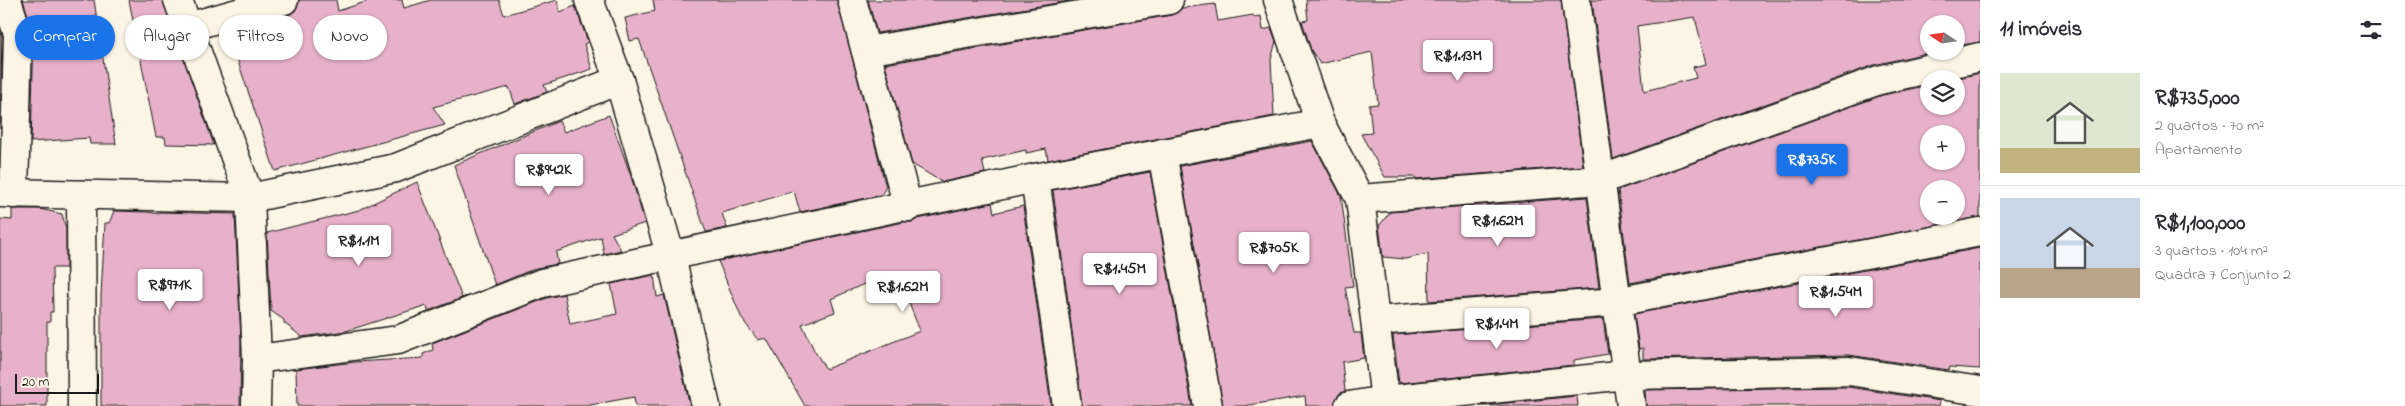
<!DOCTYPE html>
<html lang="pt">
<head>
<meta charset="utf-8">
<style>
  :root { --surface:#fff; --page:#f2f2f3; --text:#2b2b33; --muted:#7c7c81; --line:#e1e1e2; --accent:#1a73e8 }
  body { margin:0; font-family:"Indie Flower",sans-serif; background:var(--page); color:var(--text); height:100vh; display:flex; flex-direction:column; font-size:19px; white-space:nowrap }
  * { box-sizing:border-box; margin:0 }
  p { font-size:16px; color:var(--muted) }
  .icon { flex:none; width:28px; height:28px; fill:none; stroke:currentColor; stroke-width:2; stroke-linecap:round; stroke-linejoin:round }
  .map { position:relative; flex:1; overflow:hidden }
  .panel { display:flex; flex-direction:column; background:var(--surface); width:425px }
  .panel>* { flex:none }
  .guide { position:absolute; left:15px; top:15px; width:475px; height:45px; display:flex; gap:10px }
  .needle { width:32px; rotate:283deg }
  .fabs { position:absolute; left:1920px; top:15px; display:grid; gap:10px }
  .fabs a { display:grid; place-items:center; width:45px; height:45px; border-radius:50%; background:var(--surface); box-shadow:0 1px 4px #0004; font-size:25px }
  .scale { position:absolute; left:15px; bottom:12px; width:84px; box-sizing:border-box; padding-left:5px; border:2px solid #1c1c1c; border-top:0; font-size:14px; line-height:18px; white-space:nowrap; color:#1c1c1c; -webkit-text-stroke:4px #fcf5e5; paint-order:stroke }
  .price { position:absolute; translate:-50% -42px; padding:0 11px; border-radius:5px; background:#fff; color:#222; font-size:16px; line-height:32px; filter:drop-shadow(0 1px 2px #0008) }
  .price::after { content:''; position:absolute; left:50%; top:30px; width:15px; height:11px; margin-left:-8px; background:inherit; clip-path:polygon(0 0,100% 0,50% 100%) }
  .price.active { background:var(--accent); color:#fff }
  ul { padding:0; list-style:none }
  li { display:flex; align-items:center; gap:15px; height:125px; padding:0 20px }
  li+li { border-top:1px solid var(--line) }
  li span { display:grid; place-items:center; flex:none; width:140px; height:100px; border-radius:0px; color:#555 }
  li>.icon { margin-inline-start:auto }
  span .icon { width:60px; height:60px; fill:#fffc; stroke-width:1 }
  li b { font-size:21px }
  h2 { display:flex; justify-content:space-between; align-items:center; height:60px; padding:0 20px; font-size:21px }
  .chip { padding:0 18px; border-radius:22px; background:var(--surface); box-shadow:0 1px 4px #0004; font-size:18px; line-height:45px }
  .chip.active { background:var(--accent); color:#fff }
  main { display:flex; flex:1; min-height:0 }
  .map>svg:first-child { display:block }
</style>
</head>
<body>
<main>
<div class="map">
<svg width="1980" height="406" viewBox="0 0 1980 406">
  <rect width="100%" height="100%" fill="#fcf5e5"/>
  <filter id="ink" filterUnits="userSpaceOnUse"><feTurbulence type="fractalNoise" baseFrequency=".02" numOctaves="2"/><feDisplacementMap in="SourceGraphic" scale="10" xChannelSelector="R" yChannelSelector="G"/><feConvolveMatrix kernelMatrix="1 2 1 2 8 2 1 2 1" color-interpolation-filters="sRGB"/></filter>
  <g filter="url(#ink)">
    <!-- building -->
    <g fill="#e7b1c9" stroke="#1c1c1c" fill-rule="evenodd">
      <polygon points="23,0 94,0 116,144 90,144 89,138 31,142 34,34"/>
      <polygon points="129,0 163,0 214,145 166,144 165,137 156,137"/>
      <polygon points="299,0 336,0 338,11 371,0 402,0 404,8 431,0 499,0 504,15 557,0 560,12 575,6 588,42 584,44 592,69 544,85 547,92 515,104 509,87 433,107 445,125 275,171 228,32 289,15 295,11"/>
      <polygon points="653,0 837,0 886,187 881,195 800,212 794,191 722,213 727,228 706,232 639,39 630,41 625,18 655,11"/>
      <polygon points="868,0 1075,0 877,33"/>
      <polygon points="1306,0 1561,0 1583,166 1415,179 1416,177 1385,177 1361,134 1372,133 1369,105 1378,104 1372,52 1320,64 1311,50 1302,21 1308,20"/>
      <path d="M1592,0H1980V42L1956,46V24H1929V51H1935L1874,65L1613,159ZM1695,17L1706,64L1693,67L1696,78L1644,91L1637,26Z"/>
      <polygon points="1215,4 1218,21 1253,15 1253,17 1261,16 1263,30 1271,28 1276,41 1271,60 1274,116 1048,160 1046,149 1026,153 1026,150 982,160 985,173 942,182 912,164 885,64 1172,15 1182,8"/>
      <polygon points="0,29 2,36 0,129"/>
      <path d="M1980,73V217L1630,283L1618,190L1883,95L1929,85V106H1956L1955,79ZM1929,134H1956V161H1929ZM1929,189H1956V216H1929Z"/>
      <polygon points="609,115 630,173 645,223 612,234 621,250 604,254 601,237 597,238 556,252 558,264 536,268 495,285 454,165 559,121 564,132"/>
      <polygon points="1312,141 1341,196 1353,286 1345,287 1354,333 1361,333 1364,358 1342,362 1345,391 1339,394 1334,406 1306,406 1305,396 1244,406 1223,406 1180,166"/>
      <polygon points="1150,172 1192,406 1082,406 1053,190"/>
      <polygon points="417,182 462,298 467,296 428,311 427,306 418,309 418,308 346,331 302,337 284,323 284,320 271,311 267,233 359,210"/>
      <polygon points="1587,197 1599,288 1429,301 1428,254 1405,259 1383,257 1379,226 1390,212"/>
      <path d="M992,203L994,213L1023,206L1051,406H805L766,338L758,340L742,319L718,261L904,222H912L918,219ZM886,274L891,292L903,288L920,331L826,369L814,350L802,324L835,312L831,299Z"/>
      <polygon points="12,209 40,209 62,214 66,229 66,268 52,268 53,312 50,312 50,322 47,322 47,406 0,406 0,219 12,220"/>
      <polygon points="114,211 148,212 159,214 159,212 235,214 241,340 240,406 101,406 101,295 105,223 109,223"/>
      <polygon points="1980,248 1980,369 1950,367 1949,370 1849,355 1643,359 1643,348 1639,349 1634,314"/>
      <polygon points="654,275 657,297 664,295 690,406 635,406 634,397 585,406 297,406 296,369 355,362 423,358 423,354 433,350 432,343 547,298 564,294 570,324 617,314 611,284"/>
      <polygon points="1603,319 1608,354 1574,360 1574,365 1399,383 1393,335"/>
      <polygon points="1848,387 1940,401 1939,406 1646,406 1645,390"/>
      <polygon points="1577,396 1578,406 1479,406"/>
    </g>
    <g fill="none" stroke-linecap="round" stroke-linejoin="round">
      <defs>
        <g id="minor">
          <polyline points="7,0 18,34 14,194"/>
          <polyline points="178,0 250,198 257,359 256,406"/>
          <polyline points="589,0 619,80 671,257 706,406"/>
          <polyline points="852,0 908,207"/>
          <polyline points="1278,0 1320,123 1360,199 1385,400"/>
          <polyline points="1576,0 1631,406"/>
          <polyline points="188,27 284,0"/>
          <polyline points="866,51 1169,0"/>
          <polyline points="1162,153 1208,406"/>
          <polyline points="1035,178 1067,406"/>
          <polyline points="0,193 250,198 396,168 619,80"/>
          <polyline points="81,195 82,406"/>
          <polyline points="1360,199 1600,180 1879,80 1980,57"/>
          <polyline points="1376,321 1616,302 1980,232"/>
          <polyline points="257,359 398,340 542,283 1035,178 1320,123"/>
          <polyline points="1349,406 1385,400 1627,375 1849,371 1980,391"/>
        </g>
      </defs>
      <!-- minor casing -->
      <use href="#minor" stroke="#1c1c1c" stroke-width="31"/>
      <!-- minor -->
      <use href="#minor" stroke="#fcf5e5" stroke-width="28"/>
    </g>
  </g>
</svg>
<div class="fabs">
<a><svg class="needle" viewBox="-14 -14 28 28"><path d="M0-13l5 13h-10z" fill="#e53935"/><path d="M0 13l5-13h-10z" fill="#7c7c81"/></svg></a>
<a><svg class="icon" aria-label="layers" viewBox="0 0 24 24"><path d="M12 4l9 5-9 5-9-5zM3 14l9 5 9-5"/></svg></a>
<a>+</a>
<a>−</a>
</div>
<div class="scale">20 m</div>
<b class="price" style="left:1458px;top:82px">R$1.13M</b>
<b class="price active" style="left:1812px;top:186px">R$735K</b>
<b class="price" style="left:549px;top:196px">R$942K</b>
<b class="price" style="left:1498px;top:247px">R$1.62M</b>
<b class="price" style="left:359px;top:267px">R$1.1M</b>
<b class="price" style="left:1274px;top:274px">R$705K</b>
<b class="price" style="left:1120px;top:295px">R$1.45M</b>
<b class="price" style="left:170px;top:311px">R$971K</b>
<b class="price" style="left:903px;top:313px">R$1.62M</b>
<b class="price" style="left:1836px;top:318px">R$1.54M</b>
<b class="price" style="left:1497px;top:350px">R$1.4M</b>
<div class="guide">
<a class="chip active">Comprar</a>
<a class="chip">Alugar</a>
<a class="chip">Filtros</a>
<a class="chip">Novo</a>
</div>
</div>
<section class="panel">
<h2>11 imóveis<svg class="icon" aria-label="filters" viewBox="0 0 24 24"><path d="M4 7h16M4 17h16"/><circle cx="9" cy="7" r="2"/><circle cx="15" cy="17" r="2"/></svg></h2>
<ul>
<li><span style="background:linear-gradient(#dfe7d0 75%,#c2b280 0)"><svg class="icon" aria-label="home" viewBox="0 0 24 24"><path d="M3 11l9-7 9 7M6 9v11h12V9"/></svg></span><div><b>R$735,000</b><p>2 quartos · 70 m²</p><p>Apartamento</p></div></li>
<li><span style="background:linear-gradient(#c9d6e8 70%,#b9a48a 0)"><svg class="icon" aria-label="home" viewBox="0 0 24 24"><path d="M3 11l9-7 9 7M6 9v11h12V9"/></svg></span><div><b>R$1,100,000</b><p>3 quartos · 104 m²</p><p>Quadra 7 Conjunto 2</p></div></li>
</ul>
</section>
</main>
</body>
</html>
